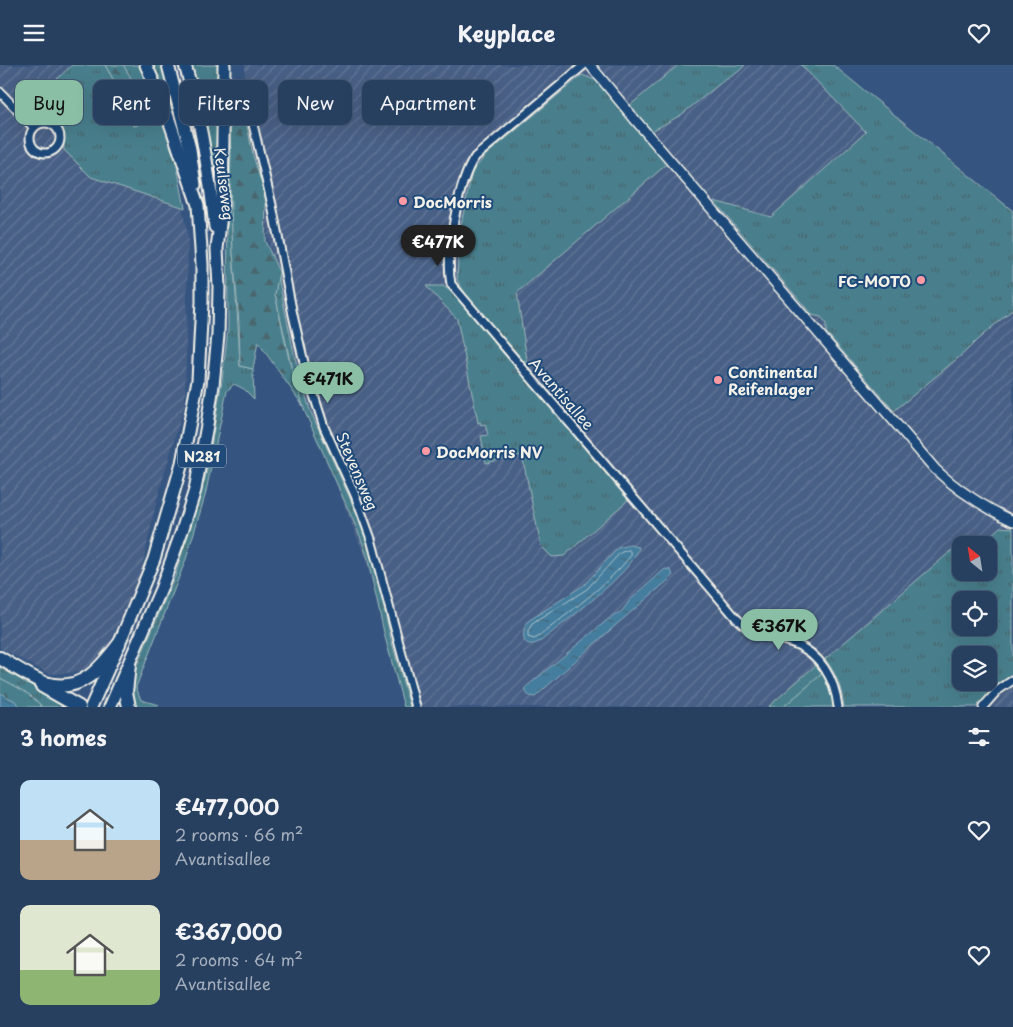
<!DOCTYPE html>
<html lang="en">
<head>
<meta charset="utf-8">
<style>
  :root { --surface:#284060; --page:#304766; --text:#f1f3f6; --muted:#a5afbd; --line:#445975; --accent:#8abfa5 }
  body { margin:0; font-family:"Playpen Sans",sans-serif; background:var(--page); color:var(--text); height:100vh; display:flex; flex-direction:column; font-size:19px; white-space:nowrap }
  * { box-sizing:border-box; margin:0 }
  p { font-size:16px; color:var(--muted) }
  .icon { flex:none; width:28px; height:28px; fill:none; stroke:currentColor; stroke-width:2; stroke-linecap:round; stroke-linejoin:round }
  .map { position:relative; height:642px; overflow:hidden }
  .drawer { display:flex; flex-direction:column; background:var(--surface); flex:1 }
  .drawer>* { flex:none }
  .guide { position:absolute; left:15px; top:15px; width:500px; height:45px; display:flex; gap:10px }
  .needle { width:32px; rotate:330deg }
  .fabs { position:absolute; left:952px; top:471px; display:grid; gap:10px }
  .fabs a { display:grid; place-items:center; width:45px; height:45px; border-radius:10px; background:var(--surface); box-shadow:0 5px 20px #0002,0 0 0 1px var(--line); font-size:25px }
  .price { position:absolute; translate:-50% -42px; padding:0 11px; border-radius:18px; background:var(--accent); color:#111; font-size:16px; line-height:32px; filter:drop-shadow(0 1px 2px #0008) }
  .price::after { content:''; position:absolute; left:50%; top:30px; width:15px; height:11px; margin-left:-8px; background:inherit; clip-path:polygon(0 0,100% 0,50% 100%) }
  .price.active { background:#222; color:#fff }
  ul { padding:0; list-style:none }
  li { display:flex; align-items:center; gap:15px; height:125px; padding:0 20px }
  li span { display:grid; place-items:center; flex:none; width:140px; height:100px; border-radius:10px; color:#555 }
  li>.icon { margin-inline-start:auto }
  span .icon { width:60px; height:60px; fill:#fffc; stroke-width:1 }
  li b { font-size:21px }
  h2 { display:flex; justify-content:space-between; align-items:center; height:60px; padding:0 20px; font-size:21px }
  .pill { padding:0 18px; border-radius:10px; background:var(--surface); box-shadow:0 5px 20px #0002,0 0 0 1px var(--line); font-size:18px; line-height:45px }
  .pill.active { background:var(--accent); color:#111 }
  header { display:flex; justify-content:space-between; align-items:center; height:65px; padding:0 20px; background:var(--surface); font-size:22px; font-weight:700 }
  .map>svg:first-child { display:block }
</style>
</head>
<body>
<header><svg class="icon" aria-label="menu" viewBox="0 0 24 24"><path d="M4 6h16M4 12h16M4 18h16"/></svg>Keyplace<svg class="icon" aria-label="heart" viewBox="0 0 24 24"><path d="M12 20l-8-8c-3-5 5-10 8-4 3-6 11-1 8 4z"/></svg></header>
<div class="map">
<svg width="1013" height="642" viewBox="0 0 1013 642">
  <defs>
    <pattern id="industrial-furrows" width="10" height="10" patternUnits="userSpaceOnUse" patternTransform="scale(1.25)"><rect width="10" height="10" fill="#486086"/><path d="M-1 1l2-2M0 10L10 0M9 11l2-2" fill="none" stroke="#637797"/></pattern>
    <pattern id="grass-tufts" width="24" height="20" patternUnits="userSpaceOnUse" patternTransform="scale(1.25)"><rect width="24" height="20" fill="#4a7f8d"/><path d="M3 7l-1-3M5 7V3M7 7l1-3M15 17l-1-3M17 17v-4M19 17l1-3" fill="none" stroke="#4a666d"/></pattern>
    <pattern id="forest-firs" width="22" height="20" patternUnits="userSpaceOnUse" patternTransform="scale(1.25)"><rect width="22" height="20" fill="#4a7f8d"/><path d="M5 1l3.5 6h-7zM16 11l3.5 6h-7z" fill="#4a666d"/></pattern>
    <pattern id="water-ripples" width="26" height="14" patternUnits="userSpaceOnUse" patternTransform="scale(1.25)"><rect width="26" height="14" fill="#447d9e"/><path d="M2 4q2-2 4 0t4 0M15 11q2-2 4 0t4 0" fill="none" stroke="#466576"/></pattern>
  </defs>
  <rect width="100%" height="100%" fill="#355580"/>
  <filter id="ink" filterUnits="userSpaceOnUse"><feTurbulence type="fractalNoise" baseFrequency=".02" numOctaves="2"/><feDisplacementMap in="SourceGraphic" scale="10" xChannelSelector="R" yChannelSelector="G"/><feConvolveMatrix kernelMatrix="1 2 1 2 8 2 1 2 1" color-interpolation-filters="sRGB"/></filter>
  <g filter="url(#ink)">
    <!-- industrial -->
    <g fill="url(#industrial-furrows)" fill-rule="evenodd">
      <polygon points="0,0 143,0 166,59 188,173 185,338 157,434 140,511 97,606 50,609 0,583"/>
      <path d="M245,0H833L1013,146V642H406L365,492L312,359L280,237L266,163L242,62ZM961,480H989V508H961ZM961,535H989V562H961ZM961,590H989V618H961Z"/>
    </g>
    <!-- grass -->
    <g fill="url(#grass-tufts)" stroke="#9fb8ba" fill-rule="evenodd">
      <path d="M72,0H105L120,26L125,48L134,61L138,60L143,49L137,24L123,0H141L171,71L185,143L91,112L64,85C63,80 65,74 64,69C61,52 42,56 30,52L27,47L28,41Z"/>
      <polygon points="149,0 162,0 182,80"/>
      <polygon points="192,0 220,0 218,131 204,42"/>
      <polygon points="678,0 745,0 738,7 722,17 681,50 650,67 628,42"/>
      <polygon points="801,0 833,0 1013,146 1013,151 1012,151 1013,152 1013,244 977,275 964,288 894,346 826,267 826,259 821,252 812,250 714,136 771,152 866,67"/>
      <polygon points="582,10 598,16 667,99 517,228 528,302 467,231 457,215 459,169 472,107 486,90"/>
      <path d="M229,45C232,92 230,139 233,186C235,225 239,262 240,301L253,304L254,334L244,324L234,319L227,326L205,431L186,494L136,622L141,635L159,640L156,642H133L131,628L135,605L175,511L207,406L222,315L228,264L227,124Z"/>
      <polygon points="279,207 279,216 295,293 310,345 366,469 372,489 391,574 410,642 404,642 385,572 367,491 360,471 305,347 294,313 275,229"/>
      <polygon points="426,221 443,221 452,227 628,435 564,491 552,492 541,481 522,390 486,398 481,371 488,370 485,359 481,360 480,357 478,358 457,254"/>
      <path d="M1000,462L1013,463V609L1001,617L978,642H844C842,624 836,608 825,594L965,474L970,480H961V508H989V480H980ZM961,535H989V562H961ZM961,590H989V618H961Z"/>
      <path d="M0,601L74,642H42C31,628 15,621 0,613Z"/>
      <polygon points="823,608 833,636 833,642 783,642"/>
    </g>
    <!-- forest -->
    <g fill="url(#forest-firs)" stroke="#9fb8ba">
      <path d="M105,0H123C132,13 154,53 134,61L125,48L120,26Z"/>
      <polygon points="228,25 240,26 253,90 266,133 265,176 279,207 275,229 289,295 303,341 258,277 253,304 240,301 239,258 233,187 230,121 231,90"/>
      <polygon points="817,599 823,608 783,642 768,642"/>
      <path d="M0,613C15,621 31,628 42,642H21L15,636L0,628Z"/>
    </g>
    <!-- water -->
    <g fill="url(#water-ripples)" stroke="#8aabbc">
      <path d="M630,480L639,482C634,507 563,558 541,576C522,586 520,570 528,556L584,520L618,483Z"/>
      <polygon points="665,504 671,505 673,511 602,572 535,632 529,631 526,627 526,622 606,556 622,546 630,535"/>
      <polygon points="0,628 15,636 21,642 0,642"/>
    </g>
    <g fill="none" stroke-linecap="round" stroke-linejoin="round">
      <!-- shore -->
      <path stroke="#aec3ca" stroke-width="1" d="M629,485L632,489C610,518 567,549 538,572L534,574L528,572V566L532,559L587,524L620,488Z"/>
      <defs>
        <g id="minor">
          <path d="M584,0L475,92C458,116 445,190 451,219L736,553C756,573 769,570 793,578C820,588 835,614 838,642"/>
          <polyline points="0,27 34,63"/>
          <polyline points="247,34 272,140 293,250 305,302 324,362 355,430 371,474 416,642"/>
          <circle cx="45" cy="73" r="15"/>
          <polyline points="983,642 997,626 1013,615"/>
        </g>
        <path id="tertiary" d="M590,0L637,57L935,404C958,426 984,442 1013,456"/>
        <g id="trunk">
          <polyline points="168,0 190,84 195,120"/>
          <path d="M185,0C201,54 209,107 215,162"/>
          <polyline points="91,642 119,579 154,494 182,398 198,315 202,237 202,199 198,140 165,43 146,0"/>
          <polyline points="110,642 161,524 182,466 195,425 207,360 213,320 218,270 219,222 217,184 222,141 224,0"/>
        </g>
        <g id="motorway">
          <path d="M0,593C13,601 31,613 45,618C80,629 100,604 119,579"/>
          <polyline points="129,600 126,627 129,642"/>
          <polyline points="42,621 79,642"/>
        </g>
      </defs>
      <!-- minor casing -->
      <use href="#minor" stroke="#f4f1e8" stroke-width="11"/>
      <!-- tertiary casing -->
      <use href="#tertiary" stroke="#f4f1e8" stroke-width="12"/>
      <!-- trunk casing -->
      <use href="#trunk" stroke="#f4f1e8" stroke-width="15"/>
      <!-- motorway casing -->
      <use href="#motorway" stroke="#f4f1e8" stroke-width="16"/>
      <!-- minor -->
      <use href="#minor" stroke="#1f4a7a" stroke-width="7"/>
      <!-- tertiary -->
      <use href="#tertiary" stroke="#1f4a7a" stroke-width="9"/>
      <!-- trunk -->
      <use href="#trunk" stroke="#1f4a7a" stroke-width="11"/>
      <!-- motorway -->
      <use href="#motorway" stroke="#1f4a7a" stroke-width="12"/>
    </g>
  </g>
  <!-- markers -->
  <g fill="#ff9aa2" stroke="#1f4a7a" stroke-width="2">
    <circle cx="403" cy="136" r="5"/>
    <circle cx="921" cy="215" r="5"/>
    <circle cx="718" cy="315" r="5"/>
    <circle cx="426" cy="386" r="5"/>
  </g>
  <g text-anchor="middle" dominant-baseline="central" stroke-width="4" stroke-linejoin="round" paint-order="stroke">
    <!-- shield labels -->
    <rect fill="#1f4a7a" stroke="#b4bfc7" stroke-width="1" x="178" y="379.5" width="48" height="23" rx="4"/>
    <g font-size="14" font-weight="bold" fill="#f4f1e8">
      <text x="202" y="391">N281</text>
    </g>
    <!-- street labels -->
    <g font-size="15" fill="#f4f1e8" stroke="#1f4a7a">
      <text transform="translate(225 119) rotate(83)">Keulseweg</text>
      <text transform="translate(562 328) rotate(49)">Avantisallee</text>
      <text transform="translate(358 406) rotate(67)">Stevensweg</text>
    </g>
    <!-- poi labels -->
    <g font-size="15" font-weight="bold" fill="#f4f1e8" stroke="#1f4a7a" text-anchor="start">
      <text x="413" y="136">DocMorris</text>
      <text x="911" y="215" text-anchor="end">FC-MOTO</text>
      <text x="728" y="306">Continental<tspan x="728" dy="17">Reifenlager</tspan></text>
      <text x="436" y="386">DocMorris NV</text>
    </g>
  </g>
</svg>
<div class="fabs">
<a><svg class="needle" viewBox="-14 -14 28 28"><path d="M0-13l5 13h-10z" fill="#e53935"/><path d="M0 13l5-13h-10z" fill="#a5afbd"/></svg></a>
<a><svg class="icon" aria-label="locate" viewBox="0 0 24 24"><circle cx="12" cy="12" r="6"/><path d="M12 2v4M12 18v4M2 12h4M18 12h4"/></svg></a>
<a><svg class="icon" aria-label="layers" viewBox="0 0 24 24"><path d="M12 4l9 5-9 5-9-5zM3 14l9 5 9-5"/></svg></a>
</div>
<b class="price active" style="left:438px;top:202px">€477K</b>
<b class="price" style="left:328px;top:339px">€471K</b>
<b class="price" style="left:779px;top:586px">€367K</b>
<div class="guide">
<a class="pill active">Buy</a>
<a class="pill">Rent</a>
<a class="pill">Filters</a>
<a class="pill">New</a>
<a class="pill">Apartment</a>
</div>
</div>
<section class="drawer">
<h2>3 homes<svg class="icon" aria-label="filters" viewBox="0 0 24 24"><path d="M4 7h16M4 17h16"/><circle cx="9" cy="7" r="2"/><circle cx="15" cy="17" r="2"/></svg></h2>
<ul>
<li><span style="background:linear-gradient(#bfe0f5 60%,#b9a48a 0)"><svg class="icon" aria-label="home" viewBox="0 0 24 24"><path d="M3 11l9-7 9 7M6 9v11h12V9"/></svg></span><div><b>€477,000</b><p>2 rooms · 66 m²</p><p>Avantisallee</p></div><svg class="icon" aria-label="heart" viewBox="0 0 24 24"><path d="M12 20l-8-8c-3-5 5-10 8-4 3-6 11-1 8 4z"/></svg></li>
<li><span style="background:linear-gradient(#dfe7d0 65%,#8fb573 0)"><svg class="icon" aria-label="home" viewBox="0 0 24 24"><path d="M3 11l9-7 9 7M6 9v11h12V9"/></svg></span><div><b>€367,000</b><p>2 rooms · 64 m²</p><p>Avantisallee</p></div><svg class="icon" aria-label="heart" viewBox="0 0 24 24"><path d="M12 20l-8-8c-3-5 5-10 8-4 3-6 11-1 8 4z"/></svg></li>
</ul>
</section>
</body>
</html>
